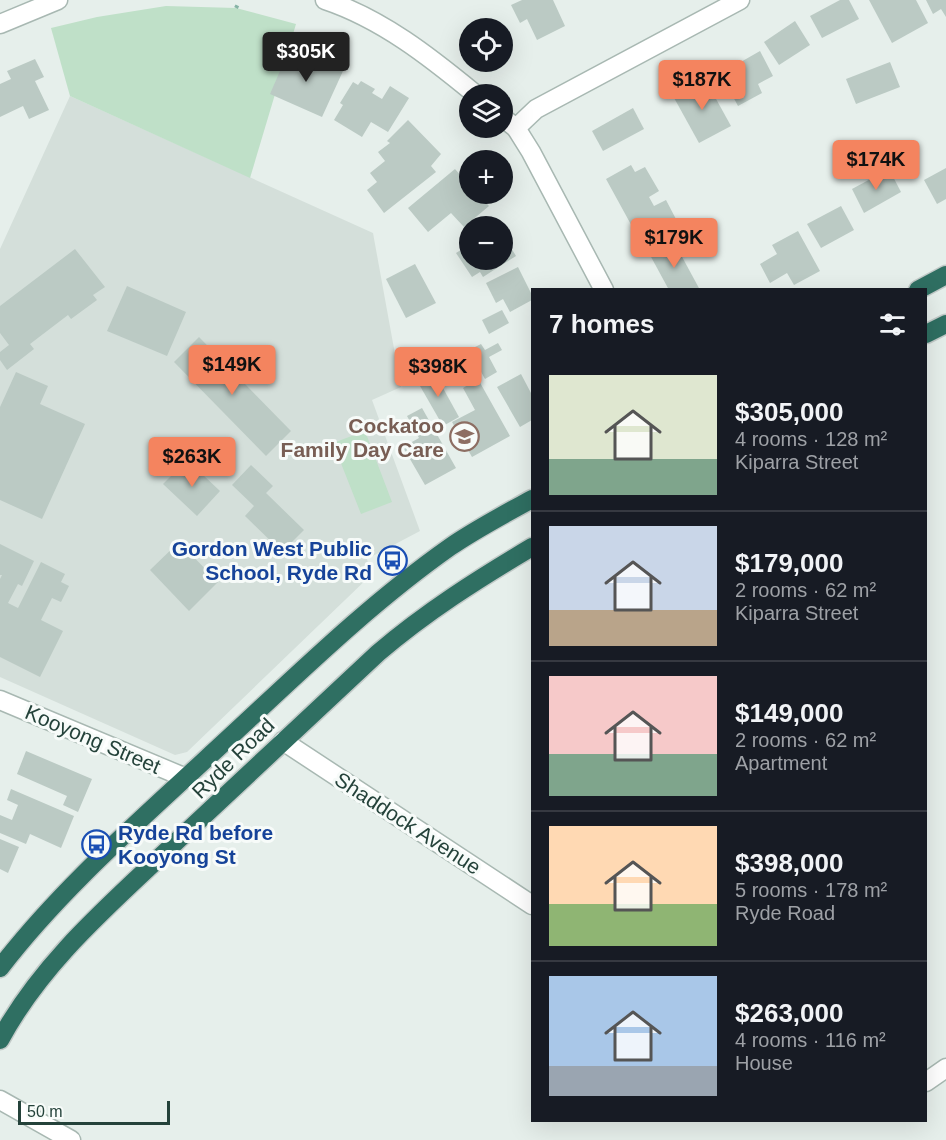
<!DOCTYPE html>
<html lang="en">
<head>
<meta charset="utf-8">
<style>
  :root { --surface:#171b24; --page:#20242c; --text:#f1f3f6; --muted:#9ea1a6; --line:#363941; --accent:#f4845f }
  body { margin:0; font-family:Arial,sans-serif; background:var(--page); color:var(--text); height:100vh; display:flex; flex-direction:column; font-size:22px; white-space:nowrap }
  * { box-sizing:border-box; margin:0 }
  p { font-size:20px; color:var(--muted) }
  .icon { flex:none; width:33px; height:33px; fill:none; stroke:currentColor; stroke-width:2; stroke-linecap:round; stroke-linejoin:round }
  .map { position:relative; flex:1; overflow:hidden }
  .side { position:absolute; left:531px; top:288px; width:396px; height:834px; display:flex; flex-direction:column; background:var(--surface); border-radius:0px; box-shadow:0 6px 24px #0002 }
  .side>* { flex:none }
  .fabs { position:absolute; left:459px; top:18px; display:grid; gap:12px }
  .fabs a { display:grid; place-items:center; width:54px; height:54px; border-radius:50%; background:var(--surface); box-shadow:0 6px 24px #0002; font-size:30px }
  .scale { position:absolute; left:18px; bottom:15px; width:152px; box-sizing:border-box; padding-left:6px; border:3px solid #24423a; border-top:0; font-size:16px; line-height:21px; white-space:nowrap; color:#24423a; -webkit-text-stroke:4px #f7fbf9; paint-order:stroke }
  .price { position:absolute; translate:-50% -51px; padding:0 14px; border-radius:6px; background:var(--accent); color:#111; font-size:20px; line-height:39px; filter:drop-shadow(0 2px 3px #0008) }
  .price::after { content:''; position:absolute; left:50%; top:36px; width:18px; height:14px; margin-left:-9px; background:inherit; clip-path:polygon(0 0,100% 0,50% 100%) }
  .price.selected { background:#222; color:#fff }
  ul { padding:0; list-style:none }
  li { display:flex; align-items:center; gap:18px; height:150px; padding:0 18px }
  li+li { border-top:2px solid var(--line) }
  li span { display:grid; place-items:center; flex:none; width:168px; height:120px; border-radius:0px; color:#555 }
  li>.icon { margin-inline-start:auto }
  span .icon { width:72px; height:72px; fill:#fffc; stroke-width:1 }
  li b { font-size:26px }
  h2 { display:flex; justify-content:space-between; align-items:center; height:72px; padding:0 18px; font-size:26px }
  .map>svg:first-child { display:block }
</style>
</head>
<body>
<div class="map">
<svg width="946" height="1140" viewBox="0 0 946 1140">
  <rect width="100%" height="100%" fill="#e6efeb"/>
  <!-- built -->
  <polygon fill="#d4dfda" points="70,96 373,233 401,387 372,400 420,531 367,559 371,575 187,752 175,755 0,677 0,249"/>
  <!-- green -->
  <g fill="#bfe0c8">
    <polygon points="166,6 236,8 296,24 250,178 70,96 51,28 97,17"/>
    <polygon points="365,431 392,502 361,514 333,443"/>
  </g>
  <!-- building -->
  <g fill="#bbcac4">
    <polygon points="522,0 553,0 565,26 537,40 527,19 520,23 511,5"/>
    <polygon points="840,0 849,0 859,19 822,38 810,16"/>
    <polygon points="869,0 916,0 928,23 892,43"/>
    <polygon points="926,0 946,0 946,17 941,9 933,14"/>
    <polygon points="795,21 810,45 779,65 764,42"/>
    <polygon points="290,48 314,59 310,66 319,70 323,62 343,71 322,117 270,94"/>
    <polygon points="760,51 773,76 758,84 762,93 738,106 722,76 740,66 739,63"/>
    <polygon points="35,59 44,77 35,81 49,110 29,119 23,106 0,117 0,84 11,79 7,71"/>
    <polygon points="890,62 900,87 856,104 846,79"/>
    <polygon points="705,79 731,126 699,143 673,96"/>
    <polygon points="361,81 375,89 372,93 382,99 390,86 409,98 388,132 371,122 362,137 334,120 343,105 340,103 353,82 358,85"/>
    <polygon points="633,108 644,129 603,151 592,131"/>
    <polygon points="408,120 441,154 431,166 436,172 384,213 367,190 377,182 370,173 385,161 378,152 390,143 387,141"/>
    <polygon points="631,165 635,172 645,167 659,191 649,197 654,206 666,200 677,221 640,241 606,179"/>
    <polygon points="946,168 946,199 937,204 924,180"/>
    <polygon points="455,169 470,186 470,188 465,192 469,197 473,194 478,194 489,206 464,227 451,213 428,232 408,208"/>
    <polygon points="889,169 901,192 864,213 852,189"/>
    <polygon points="841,206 854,230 821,248 807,224"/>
    <polygon points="798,231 820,271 794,285 787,273 770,283 760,264 777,254 772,245"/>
    <polygon points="470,238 470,260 502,260 502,246 508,243 516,256 483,277 480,272 472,277 456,253 464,248 462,243"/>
    <polygon points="674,242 700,290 669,290 650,255"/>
    <polygon points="75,249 105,287 93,295 97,300 71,319 68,315 30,344 34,349 7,370 0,360 0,352 9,345 0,333 0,306"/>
    <polygon points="415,264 436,303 406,318 386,279"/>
    <polygon points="518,267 532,295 532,300 510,312 503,299 496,303 486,283"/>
    <polygon points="127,286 186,312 167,356 107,331"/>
    <polygon points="502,310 509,323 489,334 482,320"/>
    <polygon points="199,337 291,431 266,456 174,362"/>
    <polygon points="498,343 502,350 489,357 497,372 485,379 469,350 481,344 485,350"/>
    <polygon points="465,353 469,360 454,369 450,361"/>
    <polygon points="433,370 459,417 443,426 416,379"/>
    <polygon points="16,372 48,386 40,404 85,424 42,519 0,500 0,407"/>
    <polygon points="521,374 531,393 532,392 532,420 520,427 497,387"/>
    <polygon points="478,379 510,436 472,457 452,422 475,410 463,388"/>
    <polygon points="422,408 456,468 425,485 403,447 419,438 407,416"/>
    <polygon points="187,460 220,491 197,516 163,484"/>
    <polygon points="251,465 273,486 266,493 304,530 282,552 245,516 254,506 232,485"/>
    <polygon points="179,542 218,582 189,611 150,570"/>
    <polygon points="0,544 34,561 22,586 18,584 8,603 18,608 41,562 65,574 61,582 69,586 61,602 52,598 41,620 63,631 40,677 0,657 0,579 2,575 0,575"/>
    <polygon points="26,751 92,779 78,812 63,805 67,796 17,774"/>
    <polygon points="11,789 74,816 61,848 30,834 26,844 0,833 0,815 12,820 18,805 7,800"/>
    <polygon points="0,839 19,847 8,873 0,869"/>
  </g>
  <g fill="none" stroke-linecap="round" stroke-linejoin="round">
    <defs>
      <g id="street">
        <path d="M325,0C382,19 430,57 475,94"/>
        <polyline points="0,24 58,0"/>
        <polyline points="502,117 516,128 531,152 604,290"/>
        <polyline points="516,128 536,109 740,0"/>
        <polyline points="0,700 186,778"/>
        <polyline points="283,741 532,905"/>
        <polyline points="926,1082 946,1068"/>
        <polyline points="0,1100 71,1140"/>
      </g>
      <g id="highway">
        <polyline points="918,290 946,275"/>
        <polyline points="926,334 946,324"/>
        <path d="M0,968C59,891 136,824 207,758C286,686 362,609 450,547C476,529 505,514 532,499"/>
        <path d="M0,1040C43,960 113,902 178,840C245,778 311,715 378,653C426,612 478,579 532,547"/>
      </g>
    </defs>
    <!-- street casing -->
    <use href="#street" stroke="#a8b8b2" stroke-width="21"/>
    <!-- highway casing -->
    <use href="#highway" stroke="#c2cac8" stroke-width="21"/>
    <!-- path -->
    <polyline stroke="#86b3a5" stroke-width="4" stroke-dasharray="3 4.5" stroke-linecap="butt" points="236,8 238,4"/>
    <!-- street -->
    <use href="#street" stroke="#fff" stroke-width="18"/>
    <!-- highway -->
    <use href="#highway" stroke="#2f6f62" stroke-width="18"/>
  </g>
  <!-- icons -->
  <defs>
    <symbol id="school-ring" viewBox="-11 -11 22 22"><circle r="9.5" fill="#f7fbf9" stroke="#8d6e63" stroke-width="1.5"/><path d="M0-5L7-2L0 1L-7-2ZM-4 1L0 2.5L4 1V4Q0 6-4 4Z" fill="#8d6e63"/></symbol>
    <symbol id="bus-ring" viewBox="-11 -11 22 22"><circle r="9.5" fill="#f7fbf9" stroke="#1a4fb4" stroke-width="1.5"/><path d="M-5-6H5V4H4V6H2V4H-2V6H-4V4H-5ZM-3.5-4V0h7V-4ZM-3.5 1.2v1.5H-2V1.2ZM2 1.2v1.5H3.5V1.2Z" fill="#1a4fb4"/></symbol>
  </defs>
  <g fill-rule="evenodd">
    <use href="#school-ring" x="448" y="420" width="33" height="33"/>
    <use href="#bus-ring" x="376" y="544" width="33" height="33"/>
    <use href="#bus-ring" x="80" y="828" width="33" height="33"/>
  </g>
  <g text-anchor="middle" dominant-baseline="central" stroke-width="6" stroke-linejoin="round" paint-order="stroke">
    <!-- education labels -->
    <g font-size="21" font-weight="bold" fill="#785e54" stroke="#f7fbf9" text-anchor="end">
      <text x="444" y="425">Cockatoo<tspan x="444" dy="24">Family Day Care</tspan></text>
    </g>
    <!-- transit labels -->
    <g font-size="21" font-weight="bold" fill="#164399" stroke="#f7fbf9" text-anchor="end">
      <text x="372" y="548">Gordon West Public<tspan x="372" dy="24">School, Ryde Rd</tspan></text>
      <text x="118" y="832" text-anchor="start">Ryde Rd before<tspan x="118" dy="24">Kooyong St</tspan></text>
    </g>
    <!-- street labels -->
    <g font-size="21" fill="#24423a" stroke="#f7fbf9">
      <text transform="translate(93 739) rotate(23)">Kooyong Street</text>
      <text transform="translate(233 758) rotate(-44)">Ryde Road</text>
      <text transform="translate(408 823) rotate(33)">Shaddock Avenue</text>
    </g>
  </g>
</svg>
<div class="fabs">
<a><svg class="icon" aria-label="locate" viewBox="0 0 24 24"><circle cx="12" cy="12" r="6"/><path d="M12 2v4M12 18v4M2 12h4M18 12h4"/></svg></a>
<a><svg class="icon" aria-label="layers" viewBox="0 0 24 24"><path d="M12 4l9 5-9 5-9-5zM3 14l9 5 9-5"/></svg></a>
<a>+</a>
<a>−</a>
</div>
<div class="scale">50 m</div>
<b class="price selected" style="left:306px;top:83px">$305K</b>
<b class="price" style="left:702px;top:111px">$187K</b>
<b class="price" style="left:876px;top:191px">$174K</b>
<b class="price" style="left:674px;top:269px">$179K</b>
<b class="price" style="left:232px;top:396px">$149K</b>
<b class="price" style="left:438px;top:398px">$398K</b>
<b class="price" style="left:192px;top:488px">$263K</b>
<section class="side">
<h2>7 homes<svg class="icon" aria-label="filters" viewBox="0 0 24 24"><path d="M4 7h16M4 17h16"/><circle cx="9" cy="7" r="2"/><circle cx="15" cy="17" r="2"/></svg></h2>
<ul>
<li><span style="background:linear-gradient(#dfe7d0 70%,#7fa58c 0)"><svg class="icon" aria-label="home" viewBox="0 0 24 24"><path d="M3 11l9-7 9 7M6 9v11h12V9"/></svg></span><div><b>$305,000</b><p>4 rooms · 128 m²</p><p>Kiparra Street</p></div></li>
<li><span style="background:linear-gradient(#c9d6e8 70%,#b9a48a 0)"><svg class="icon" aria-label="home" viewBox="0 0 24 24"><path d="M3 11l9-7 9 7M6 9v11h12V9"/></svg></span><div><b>$179,000</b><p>2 rooms · 62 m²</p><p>Kiparra Street</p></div></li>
<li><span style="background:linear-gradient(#f6c9c9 65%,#7fa58c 0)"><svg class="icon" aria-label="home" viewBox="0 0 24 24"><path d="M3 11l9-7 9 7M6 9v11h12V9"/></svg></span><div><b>$149,000</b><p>2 rooms · 62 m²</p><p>Apartment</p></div></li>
<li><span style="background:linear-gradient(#ffd9b3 65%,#8fb573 0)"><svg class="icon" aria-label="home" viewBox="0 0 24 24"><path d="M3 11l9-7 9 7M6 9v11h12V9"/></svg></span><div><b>$398,000</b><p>5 rooms · 178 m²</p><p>Ryde Road</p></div></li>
<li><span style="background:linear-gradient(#a9c7e8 75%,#9aa5b1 0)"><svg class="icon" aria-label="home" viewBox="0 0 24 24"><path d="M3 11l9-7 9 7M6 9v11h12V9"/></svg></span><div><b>$263,000</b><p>4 rooms · 116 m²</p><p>House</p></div></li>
</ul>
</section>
</div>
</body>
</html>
